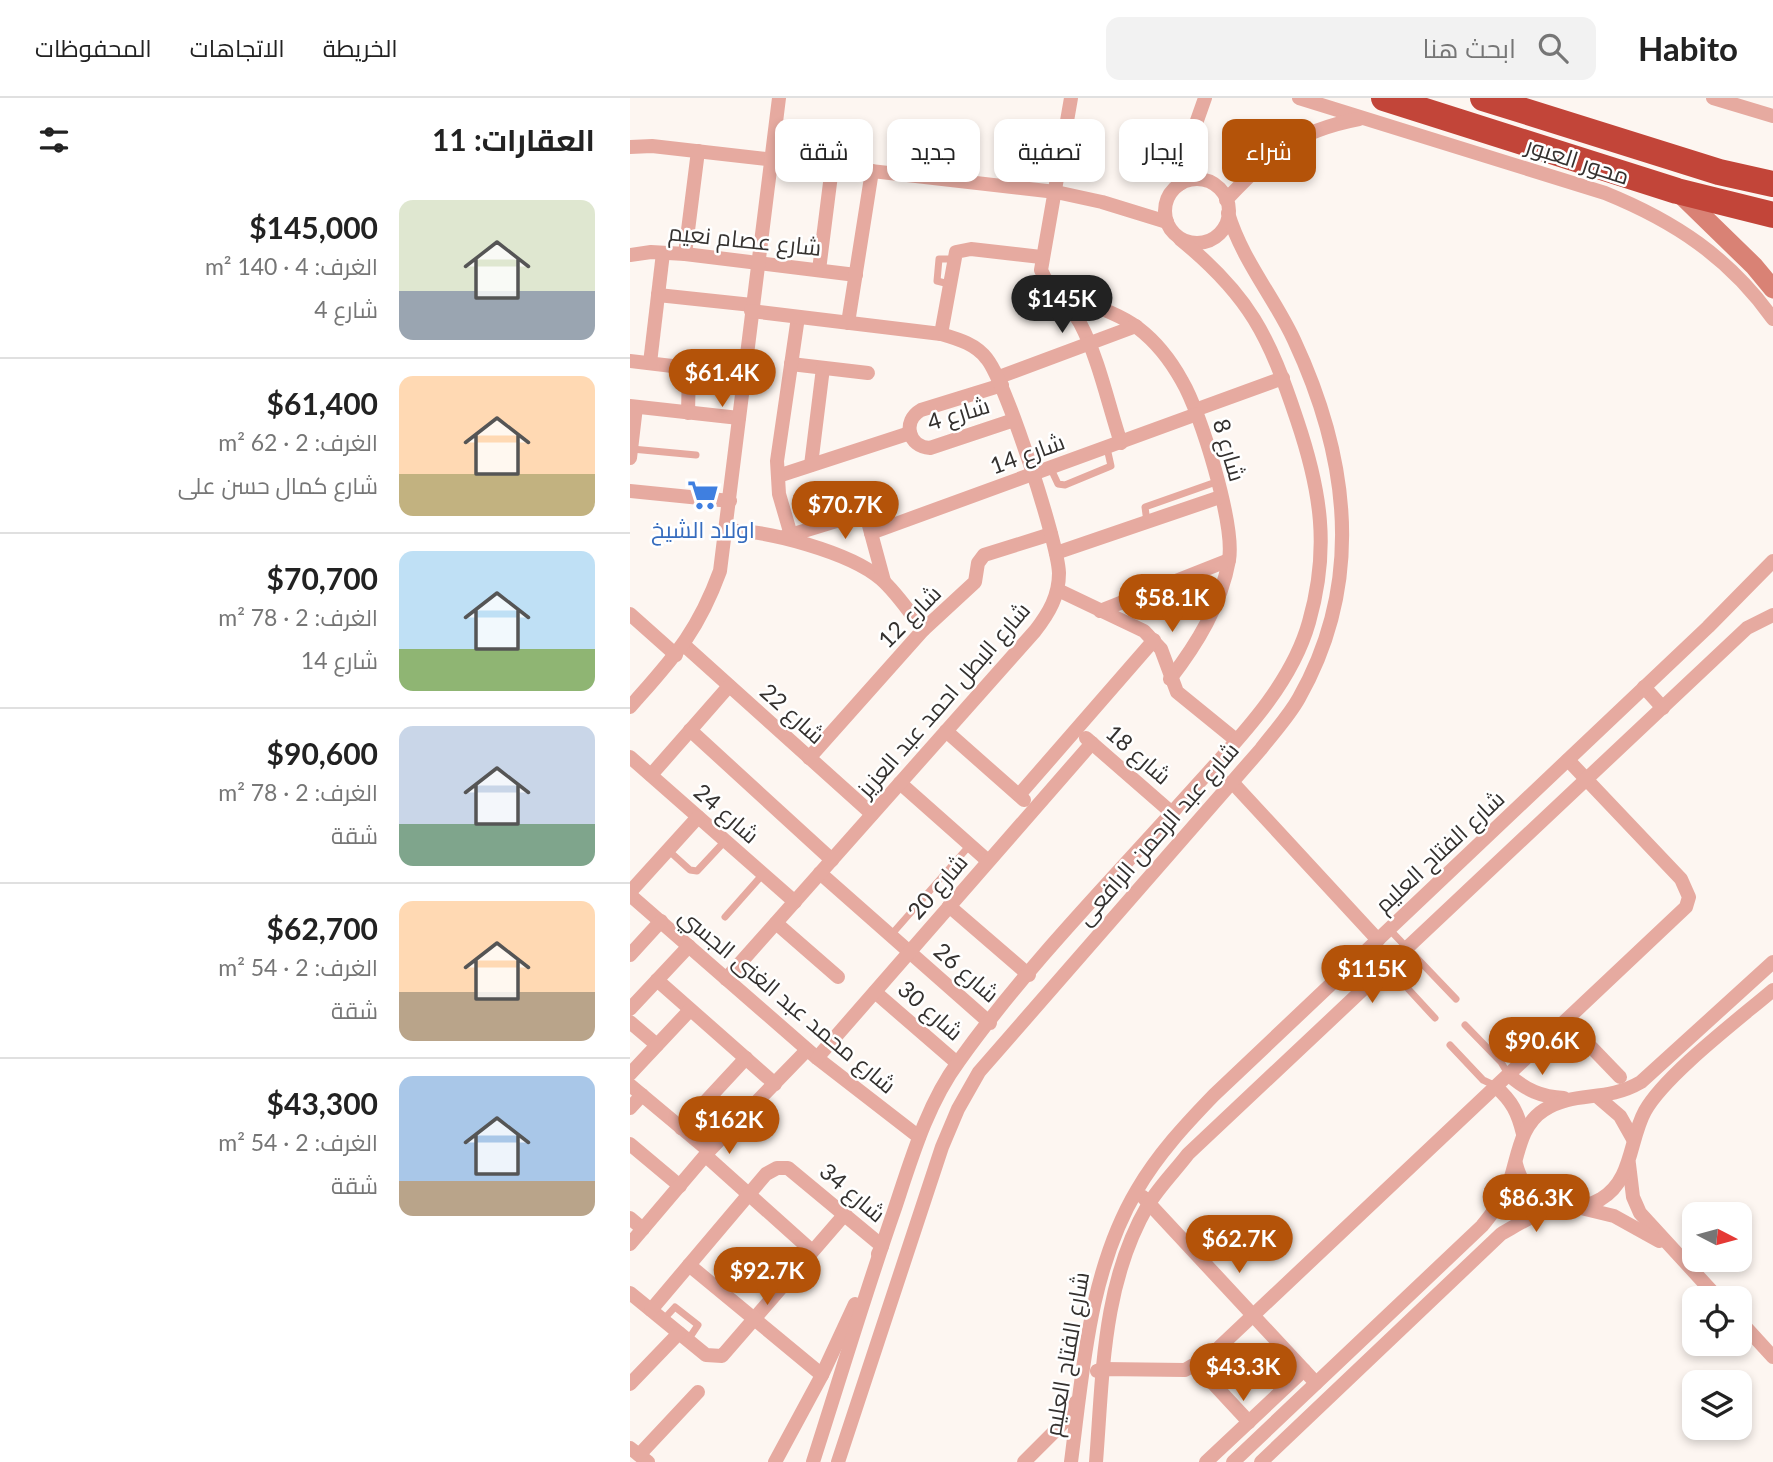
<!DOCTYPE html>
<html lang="ar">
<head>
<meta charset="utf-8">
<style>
  :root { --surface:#fff; --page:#f2f2f2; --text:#222; --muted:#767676; --line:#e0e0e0; --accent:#b45309 }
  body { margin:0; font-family:Lato,Cairo,sans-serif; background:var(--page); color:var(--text); direction:rtl; height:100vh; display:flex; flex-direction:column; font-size:26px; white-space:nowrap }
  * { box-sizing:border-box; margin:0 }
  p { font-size:23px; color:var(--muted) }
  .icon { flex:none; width:38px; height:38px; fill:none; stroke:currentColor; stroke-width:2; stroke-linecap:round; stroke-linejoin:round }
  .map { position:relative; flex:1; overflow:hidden; direction:ltr }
  .side { display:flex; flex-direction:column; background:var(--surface); width:630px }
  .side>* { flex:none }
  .top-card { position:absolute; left:21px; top:21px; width:665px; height:63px; direction:rtl; display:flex; gap:14px }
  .needle { width:46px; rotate:96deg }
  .controls { position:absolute; left:1052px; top:1104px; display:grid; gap:14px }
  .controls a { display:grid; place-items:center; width:70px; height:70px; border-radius:14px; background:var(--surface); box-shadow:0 4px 10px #0003; font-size:35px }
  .price { position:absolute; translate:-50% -60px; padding:0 16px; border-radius:24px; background:var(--accent); color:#fff; font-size:23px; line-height:46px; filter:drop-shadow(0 2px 4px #0008) }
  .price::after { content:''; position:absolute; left:50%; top:42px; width:21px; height:16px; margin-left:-10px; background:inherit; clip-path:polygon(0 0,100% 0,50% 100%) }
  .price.selected { background:#222; color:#fff }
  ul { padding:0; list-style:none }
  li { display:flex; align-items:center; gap:21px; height:175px; padding:0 35px }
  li+li { border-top:2px solid var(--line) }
  li span { display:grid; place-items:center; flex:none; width:196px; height:140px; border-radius:14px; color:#555 }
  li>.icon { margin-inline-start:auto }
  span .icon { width:84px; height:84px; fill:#fffc; stroke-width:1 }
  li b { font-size:30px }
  h2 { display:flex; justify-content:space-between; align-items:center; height:84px; padding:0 35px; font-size:30px }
  .tag { padding:0 24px; border-radius:14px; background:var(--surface); box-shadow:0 4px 10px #0003; font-size:24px; line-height:63px }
  .tag.selected { background:var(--accent); color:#fff }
  header { display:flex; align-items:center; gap:42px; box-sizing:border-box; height:98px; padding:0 35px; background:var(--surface); border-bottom:2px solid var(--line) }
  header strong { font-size:33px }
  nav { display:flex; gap:38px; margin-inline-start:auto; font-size:24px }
  .search { width:490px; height:63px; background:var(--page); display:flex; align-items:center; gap:18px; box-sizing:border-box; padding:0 24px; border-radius:14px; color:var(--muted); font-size:26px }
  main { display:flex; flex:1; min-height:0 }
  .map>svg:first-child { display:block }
</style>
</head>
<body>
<header>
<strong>Habito</strong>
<div class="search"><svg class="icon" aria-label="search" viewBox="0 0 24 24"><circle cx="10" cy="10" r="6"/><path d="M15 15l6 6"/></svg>ابحث هنا</div>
<nav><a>الخريطة</a><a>الاتجاهات</a><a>المحفوظات</a></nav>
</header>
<main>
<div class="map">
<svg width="1143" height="1364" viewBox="0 0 1143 1364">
  <rect width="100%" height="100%" fill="#fdf6f1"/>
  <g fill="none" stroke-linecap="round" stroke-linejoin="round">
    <!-- lane -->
    <g stroke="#e6aaa0" stroke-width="7">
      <polyline points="319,186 307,183 309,161 323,161"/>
      <polyline points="2,351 66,357"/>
      <polyline points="421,371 428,386 435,387 481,368 477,350"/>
      <polyline points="517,424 515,409 586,384"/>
      <polyline points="38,752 60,772 67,773 95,743"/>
      <polyline points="95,819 133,776"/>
      <polyline points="759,831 826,901"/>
      <polyline points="261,837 340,747"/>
      <polyline points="758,869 805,920"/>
      <polyline points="835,927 871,964 878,976"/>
      <polyline points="820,947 853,982 866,988"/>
      <polyline points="33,1222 45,1209 68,1227 58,1242"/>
    </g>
    <!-- street -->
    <g stroke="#e6aaa0" stroke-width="14">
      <path d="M441,0L411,172C419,193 439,205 450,225C469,261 478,306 491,345"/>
      <path d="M669,0L975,95C1044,123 1099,159 1143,221"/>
      <polyline points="1083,0 1143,18"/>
      <polyline points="0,49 22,48 426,94 472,104 537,124"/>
      <circle cx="567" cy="113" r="32"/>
      <polyline points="550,86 558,48 575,0"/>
      <path d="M596,102C639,56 666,33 729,21"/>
      <polyline points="55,156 68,53"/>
      <polyline points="0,157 21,154 55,156 226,177"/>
      <polyline points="189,172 202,69"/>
      <path d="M425,193C449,203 488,214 508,230C525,243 541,263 552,283C571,315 605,427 599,462C591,507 567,546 540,581"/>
      <polyline points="28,197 122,207"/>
      <polyline points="218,225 242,73"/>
      <polyline points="311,236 326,154 341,151 411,159"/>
      <polyline points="0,263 59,270 58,315"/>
      <polyline points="20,265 33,155"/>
      <polyline points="161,266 238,275"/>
      <polyline points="369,279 506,228"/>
      <path d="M372,287L291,312C272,323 278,349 300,350L384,322"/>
      <polyline points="0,308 109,320"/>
      <polyline points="565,312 653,280"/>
      <polyline points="0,360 6,309"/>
      <polyline points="181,367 193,270"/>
      <polyline points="148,378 280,335"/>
      <polyline points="0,393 100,403"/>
      <path d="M96,433C136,431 221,455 251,481C267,495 280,515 293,532"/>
      <polyline points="241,435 567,316"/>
      <polyline points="161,437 149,396 147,363 168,219"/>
      <polyline points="154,439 229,416 238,424 254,483"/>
      <polyline points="426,455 590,399"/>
      <polyline points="428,492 514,533 531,551 547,594 606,642"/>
      <polyline points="470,513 599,462"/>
      <polyline points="0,516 46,557"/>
      <polyline points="54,547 242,716"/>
      <polyline points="1014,589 1033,610"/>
      <path d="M0,609C43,560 67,536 90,473L149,0"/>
      <polyline points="60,632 202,762"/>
      <polyline points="316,633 394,702"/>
      <polyline points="456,640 542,715"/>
      <polyline points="0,659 165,804"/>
      <polyline points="179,660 293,532 345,484 348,465 354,457 421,436"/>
      <polyline points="21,677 99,588"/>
      <polyline points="602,684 748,842"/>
      <polyline points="270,685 358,763"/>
      <polyline points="389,697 524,542"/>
      <polyline points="190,775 360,925"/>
      <polyline points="0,794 68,719"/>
      <polyline points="0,797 187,960 289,1039"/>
      <polyline points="319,808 399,877"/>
      <polyline points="146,825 208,879"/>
      <polyline points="0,857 31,823"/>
      <path d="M96,881L405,533C419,515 429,498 429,475C428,444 376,285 357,261C346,246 328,241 311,236L121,213"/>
      <polyline points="27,882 145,986"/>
      <polyline points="245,894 327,965"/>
      <polyline points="0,911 59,848"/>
      <polyline points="936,923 990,979"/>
      <polyline points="0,924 27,947"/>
      <polyline points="187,960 462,645"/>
      <polyline points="0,976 60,912"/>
      <path d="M879,977C896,992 911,999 934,1000"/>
      <polyline points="0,987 79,1053"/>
      <path d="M866,989C882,1003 888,1015 893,1036"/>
      <polyline points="969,1000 990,1018 1003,1041"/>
      <polyline points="0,1010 12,997"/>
      <polyline points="51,1030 116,960"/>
      <polyline points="0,1046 50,1088"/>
      <polyline points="76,1058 182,1153"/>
      <path d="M886,1066C892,1089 904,1101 926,1111"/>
      <polyline points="999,1066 1003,1099 1010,1115 1088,1200"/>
      <polyline points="513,1099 686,1285"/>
      <polyline points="951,1110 984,1118 1029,1143"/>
      <polyline points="0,1120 13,1131"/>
      <polyline points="0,1146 79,1053 177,952"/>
      <polyline points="59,1167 192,1277"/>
      <polyline points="0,1195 76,1257 92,1258 215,1116"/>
      <polyline points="21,1212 136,1076 147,1070 158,1070 252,1148 248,1156"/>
      <polyline points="1110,1223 1143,1259"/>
      <polyline points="567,1268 619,1324"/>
      <polyline points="467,1273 473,1271 555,1272 582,1256 1056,809 1059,799 1051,781 938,662"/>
      <polyline points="0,1286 49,1235"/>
      <polyline points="0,1350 18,1364"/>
      <polyline points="9,1357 68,1294"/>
      <polyline points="145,1364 192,1277 225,1206"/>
      <path d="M183,1364C210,1280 235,1196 264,1113C281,1062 297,1006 329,963C396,869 480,784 557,698C602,647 660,592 679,524C700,451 691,393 667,322C639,238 620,198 550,141"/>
      <path d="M208,1364L312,1049L328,1011L349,974L631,651C644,634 659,618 669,600C735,483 719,360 664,242C644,199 612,162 598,115"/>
      <polyline points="394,1364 435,1323 446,1304"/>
      <path d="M441,1364C453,1272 459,1173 507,1092C528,1056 555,1027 584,997L1078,529L1143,463"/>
      <path d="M466,1364C473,1276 472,1186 518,1107C529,1089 545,1073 558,1056L1117,530L1143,517"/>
      <polyline points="576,1364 674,1272"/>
      <path d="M603,1364L852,1128C861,1117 870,1106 876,1093C888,1066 887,1029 914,1012C945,992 975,1005 1011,984L1143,864"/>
      <path d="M631,1364L871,1136C887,1127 902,1117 919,1112C937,1107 954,1112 971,1101C1003,1082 999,1042 1015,1013C1035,977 1109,921 1143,892"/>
    </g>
    <!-- secondary -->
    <polyline stroke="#d98275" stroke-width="19" points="1047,93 1124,168 1143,191"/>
    <!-- highway -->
    <g stroke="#c24539" stroke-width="26">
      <polyline points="754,0 1047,93 1143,117"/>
      <polyline points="853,0 1089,74 1143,86"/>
    </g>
  </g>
  <!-- icons -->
  <defs>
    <symbol id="supermarket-bare" viewBox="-9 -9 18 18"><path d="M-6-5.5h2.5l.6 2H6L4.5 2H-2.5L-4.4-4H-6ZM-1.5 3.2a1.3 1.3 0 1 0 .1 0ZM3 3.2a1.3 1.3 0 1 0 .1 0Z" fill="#3f7fe0" stroke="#fff" stroke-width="2.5" paint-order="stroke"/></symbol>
  </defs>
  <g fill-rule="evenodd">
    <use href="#supermarket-bare" x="51" y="375" width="44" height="44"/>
  </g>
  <g text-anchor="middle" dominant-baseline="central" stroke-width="5" stroke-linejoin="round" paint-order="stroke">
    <!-- street labels -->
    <g font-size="23" fill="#34312f" stroke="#fff">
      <text transform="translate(948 62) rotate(18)">محور العبور</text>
      <text transform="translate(115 141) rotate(6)">شارع عصام نعيم</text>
      <text transform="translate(328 315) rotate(-17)">شارع 4</text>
      <text transform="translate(600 352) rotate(74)">شارع 8</text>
      <text transform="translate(397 355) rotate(-20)">شارع 14</text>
      <text transform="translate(279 518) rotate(-45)">شارع 12</text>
      <text transform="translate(313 601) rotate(-49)">شارع البطل احمد عبد العزيز</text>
      <text transform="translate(163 615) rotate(42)">شارع 22</text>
      <text transform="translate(509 656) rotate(41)">شارع 18</text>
      <text transform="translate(97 715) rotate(41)">شارع 24</text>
      <text transform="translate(527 735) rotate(-49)">شارع عبد الرحمن الرافعى</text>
      <text transform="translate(809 753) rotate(-43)">شارع الفتاح العليم</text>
      <text transform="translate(307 788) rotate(-49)">شارع 20</text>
      <text transform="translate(337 874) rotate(41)">شارع 26</text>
      <text transform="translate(158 902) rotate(40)">شارع محمد عبد الغنى الجسي</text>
      <text transform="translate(301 912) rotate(41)">شارع 30</text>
      <text transform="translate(223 1094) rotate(40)">شارع 34</text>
      <text transform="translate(436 1256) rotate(-80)">شارع الفتاح العليم</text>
    </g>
    <!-- shop labels -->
    <g font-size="23" fill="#366cbe" stroke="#fff">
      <text x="73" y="431">اولاد الشيخ</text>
    </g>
  </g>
</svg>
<div class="controls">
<a><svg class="needle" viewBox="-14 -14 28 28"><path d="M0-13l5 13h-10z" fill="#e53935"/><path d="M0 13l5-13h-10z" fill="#767676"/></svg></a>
<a><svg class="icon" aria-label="locate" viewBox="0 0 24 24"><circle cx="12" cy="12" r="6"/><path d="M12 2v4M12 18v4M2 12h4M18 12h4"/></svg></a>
<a><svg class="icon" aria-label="layers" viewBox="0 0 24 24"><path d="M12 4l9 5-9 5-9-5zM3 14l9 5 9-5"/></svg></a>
</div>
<b class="price selected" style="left:432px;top:237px">$145K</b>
<b class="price" style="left:92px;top:311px">$61.4K</b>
<b class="price" style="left:215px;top:443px">$70.7K</b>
<b class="price" style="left:542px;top:536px">$58.1K</b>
<b class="price" style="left:742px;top:907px">$115K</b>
<b class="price" style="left:912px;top:979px">$90.6K</b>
<b class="price" style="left:99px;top:1058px">$162K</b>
<b class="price" style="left:906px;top:1136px">$86.3K</b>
<b class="price" style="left:609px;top:1177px">$62.7K</b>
<b class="price" style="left:137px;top:1209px">$92.7K</b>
<b class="price" style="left:613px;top:1305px">$43.3K</b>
<div class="top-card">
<a class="tag selected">شراء</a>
<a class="tag">إيجار</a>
<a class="tag">تصفية</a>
<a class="tag">جديد</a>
<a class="tag">شقة</a>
</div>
</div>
<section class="side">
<h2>العقارات: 11<svg class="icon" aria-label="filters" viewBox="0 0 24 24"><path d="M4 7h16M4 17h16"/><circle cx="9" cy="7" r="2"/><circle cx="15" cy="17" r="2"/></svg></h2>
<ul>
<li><span style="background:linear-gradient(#dfe7d0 65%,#9aa5b1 0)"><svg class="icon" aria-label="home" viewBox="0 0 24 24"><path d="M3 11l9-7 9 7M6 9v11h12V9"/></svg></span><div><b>$145,000</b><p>الغرف: 4 · 140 m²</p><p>شارع 4</p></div></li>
<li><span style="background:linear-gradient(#ffd9b3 70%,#c2b280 0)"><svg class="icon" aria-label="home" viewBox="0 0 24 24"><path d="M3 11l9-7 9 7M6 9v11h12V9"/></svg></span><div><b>$61,400</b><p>الغرف: 2 · 62 m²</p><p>شارع كمال حسن على</p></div></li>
<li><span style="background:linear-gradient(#bfe0f5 70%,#8fb573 0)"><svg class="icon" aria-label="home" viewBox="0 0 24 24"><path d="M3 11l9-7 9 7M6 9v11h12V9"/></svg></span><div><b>$70,700</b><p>الغرف: 2 · 78 m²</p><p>شارع 14</p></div></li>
<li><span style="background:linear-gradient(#c9d6e8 70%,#7fa58c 0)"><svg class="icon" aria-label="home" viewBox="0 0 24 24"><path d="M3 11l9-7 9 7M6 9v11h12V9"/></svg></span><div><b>$90,600</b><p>الغرف: 2 · 78 m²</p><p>شقة</p></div></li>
<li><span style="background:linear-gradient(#ffd9b3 65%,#b9a48a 0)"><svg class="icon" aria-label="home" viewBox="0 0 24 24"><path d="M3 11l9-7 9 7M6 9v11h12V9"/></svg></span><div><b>$62,700</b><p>الغرف: 2 · 54 m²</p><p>شقة</p></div></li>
<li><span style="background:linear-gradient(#a9c7e8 75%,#b9a48a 0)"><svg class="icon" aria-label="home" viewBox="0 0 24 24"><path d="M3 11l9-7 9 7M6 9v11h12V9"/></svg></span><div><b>$43,300</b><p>الغرف: 2 · 54 m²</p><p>شقة</p></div></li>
</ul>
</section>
</main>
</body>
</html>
